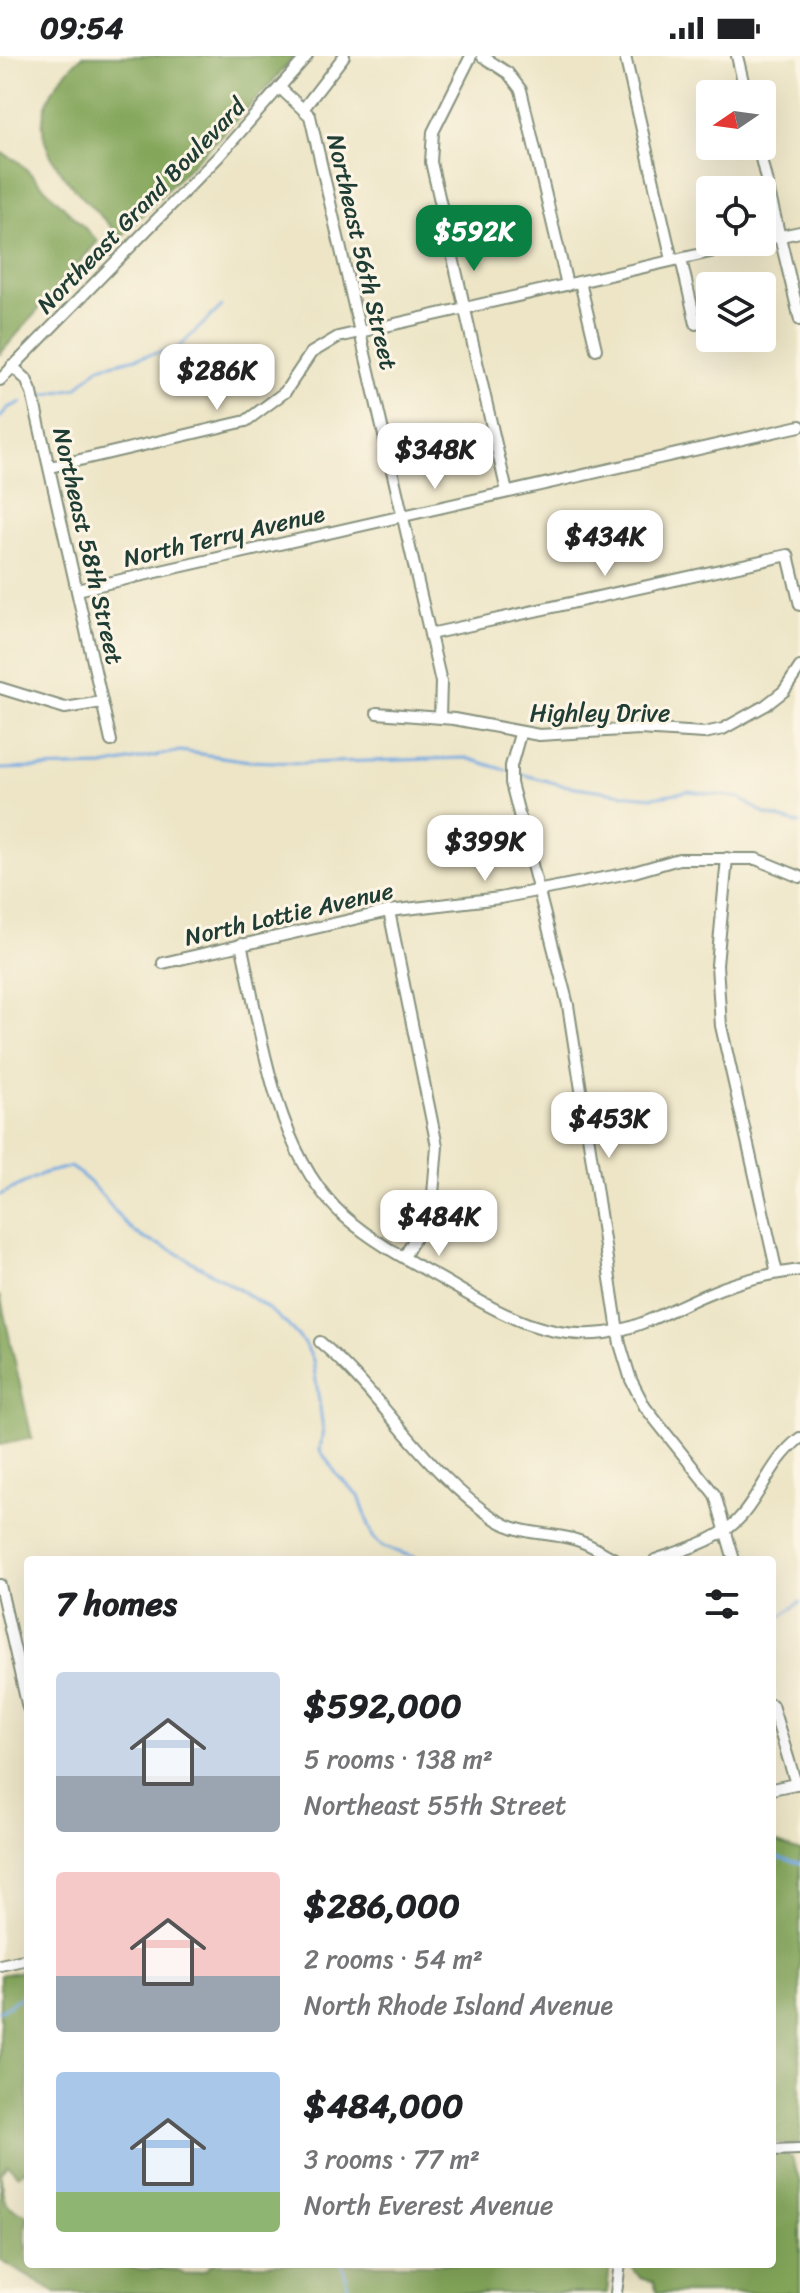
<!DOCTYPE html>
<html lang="en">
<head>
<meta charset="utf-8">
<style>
  :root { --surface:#fff; --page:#f6f6f6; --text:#202124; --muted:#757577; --accent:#0b8043 }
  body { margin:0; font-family:Sriracha,sans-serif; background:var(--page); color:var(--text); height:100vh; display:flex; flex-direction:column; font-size:30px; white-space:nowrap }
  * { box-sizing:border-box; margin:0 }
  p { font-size:26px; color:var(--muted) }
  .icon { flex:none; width:44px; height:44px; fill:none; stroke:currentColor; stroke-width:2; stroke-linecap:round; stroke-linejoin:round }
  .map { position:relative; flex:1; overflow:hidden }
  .details { position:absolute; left:24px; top:1500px; width:752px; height:712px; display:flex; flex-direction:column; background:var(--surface); border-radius:8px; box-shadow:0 8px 32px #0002 }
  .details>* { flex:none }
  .needle { width:52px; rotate:257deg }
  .buttons { position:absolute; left:696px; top:24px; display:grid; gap:16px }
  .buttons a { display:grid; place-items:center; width:80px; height:80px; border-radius:8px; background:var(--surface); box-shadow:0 8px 32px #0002; font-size:40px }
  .price { position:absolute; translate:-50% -68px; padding:0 18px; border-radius:16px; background:#fff; color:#222; font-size:26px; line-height:52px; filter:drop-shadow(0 2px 4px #0008) }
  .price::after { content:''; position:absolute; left:50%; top:48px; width:24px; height:18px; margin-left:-12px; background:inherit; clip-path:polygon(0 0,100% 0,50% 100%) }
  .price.selected { background:var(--accent); color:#fff }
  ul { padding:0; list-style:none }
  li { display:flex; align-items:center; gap:24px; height:200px; padding:0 32px }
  li span { display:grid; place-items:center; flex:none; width:224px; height:160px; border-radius:8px; color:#555 }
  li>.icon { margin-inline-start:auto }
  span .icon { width:96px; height:96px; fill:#fffc; stroke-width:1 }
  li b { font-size:34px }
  h2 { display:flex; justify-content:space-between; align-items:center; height:96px; padding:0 32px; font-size:34px }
  .status { display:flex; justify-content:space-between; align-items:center; height:56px; padding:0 40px; background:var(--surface); direction:ltr }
  .status svg { height:22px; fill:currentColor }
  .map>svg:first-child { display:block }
</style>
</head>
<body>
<div class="status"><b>09:54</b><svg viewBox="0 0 49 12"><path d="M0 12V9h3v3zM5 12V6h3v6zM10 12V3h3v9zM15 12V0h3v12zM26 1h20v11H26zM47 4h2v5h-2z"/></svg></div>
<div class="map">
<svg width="800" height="2237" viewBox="0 0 800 2237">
  <rect width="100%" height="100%" fill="#fcf5e5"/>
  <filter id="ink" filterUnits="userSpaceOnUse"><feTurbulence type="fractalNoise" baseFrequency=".0125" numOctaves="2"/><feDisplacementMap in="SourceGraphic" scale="16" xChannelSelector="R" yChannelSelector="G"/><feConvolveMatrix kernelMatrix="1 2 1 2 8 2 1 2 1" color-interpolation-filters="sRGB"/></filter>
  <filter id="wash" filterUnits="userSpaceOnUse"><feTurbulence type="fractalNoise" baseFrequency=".006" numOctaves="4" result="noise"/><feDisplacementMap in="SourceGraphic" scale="32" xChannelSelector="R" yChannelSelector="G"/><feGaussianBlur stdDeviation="1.8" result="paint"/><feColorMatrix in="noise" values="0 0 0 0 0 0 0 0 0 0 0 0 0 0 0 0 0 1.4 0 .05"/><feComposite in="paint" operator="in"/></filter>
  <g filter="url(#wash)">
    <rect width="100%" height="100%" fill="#ede5c6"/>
    <!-- forest -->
    <g fill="#83a65a" stroke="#517247" stroke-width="2">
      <path d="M82,0H295C241,63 178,120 121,181C63,120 0,75 82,0Z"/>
      <polygon points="0,96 18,105 98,185 0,298"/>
      <polygon points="0,1239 32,1382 0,1389"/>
      <polygon points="772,1785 800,1795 800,2086 789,2090 772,2086"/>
      <path d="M28,1914V2112L18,2119L8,2109L1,2119C2,2143 4,2152 28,2159L25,2180L28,2208H123C143,2220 166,2206 186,2219L206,2214L212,2208H610L607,2237H56L0,2204V1919Z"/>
      <polygon points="772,2097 783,2097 792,2102 800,2125 800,2237 657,2237 654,2226 640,2222 630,2208 772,2208"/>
    </g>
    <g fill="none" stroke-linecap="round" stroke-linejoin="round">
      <!-- stream -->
      <g stroke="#73a9e1" stroke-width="3">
        <polyline points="43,339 77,332 99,311 178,292 222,250"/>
        <polyline points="0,362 8,352 22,346"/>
        <polyline points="0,713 103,710 180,695 249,705 302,707 466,702 506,714"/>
        <polyline points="514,716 562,729 630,739 653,741 689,735 740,742 765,758 800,768"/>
        <path d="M0,1139L44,1117L70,1111C101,1131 106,1148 130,1172C143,1186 163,1188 179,1198C220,1224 294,1257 313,1304L323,1373L320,1394L338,1420L359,1440L373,1481L383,1491L423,1504"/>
        <polyline points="772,1567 800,1546"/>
        <polyline points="772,1800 800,1807"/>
        <polyline points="0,1955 28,1936"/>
        <polyline points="342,2208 350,2237"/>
      </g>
    </g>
  </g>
  <g filter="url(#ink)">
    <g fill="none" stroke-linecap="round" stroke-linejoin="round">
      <defs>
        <g id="minor">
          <polyline points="471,0 433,76 431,106 507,436"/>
          <polyline points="482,0 508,17 521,34 567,229"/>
          <polyline points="625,0 672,204"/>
          <polyline points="737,0 746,38"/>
          <polyline points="281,33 310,60 441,626 440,661"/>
          <polyline points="304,52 344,0"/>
          <polyline points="758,90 800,264"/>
          <polyline points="762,184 800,176"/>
          <polyline points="681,203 696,268"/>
          <polyline points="580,226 596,293"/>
          <polyline points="12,310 26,323 32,337 111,685"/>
          <polyline points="0,324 219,100 307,0"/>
          <polyline points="50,411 246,365 285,336 311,297 338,281 754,186"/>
          <polyline points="77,534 800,370"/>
          <polyline points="430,578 788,499 800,549"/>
          <polyline points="0,632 65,652 102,646"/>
          <polyline points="377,657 454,663 539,679 639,673 704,677 723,673 766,649 784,635 800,611"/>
          <polyline points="520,678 511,710 511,727 568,949 620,1288 631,1324 645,1351 715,1439 734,1504"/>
          <polyline points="727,802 717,909 721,970 777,1217"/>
          <polyline points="389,855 437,1090 433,1138 422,1170 404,1201"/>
          <path d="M241,888C262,977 274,1098 345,1161C378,1190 420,1210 457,1232C504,1260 549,1284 605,1277C642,1272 673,1252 707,1238C737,1225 767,1218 800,1214"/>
          <polyline points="163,907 389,855 500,842 634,816 679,803 756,803 800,821"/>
          <path d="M320,1286C383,1339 426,1419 497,1464C521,1479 547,1476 573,1483C590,1487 602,1497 617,1504"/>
          <path d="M655,1504C686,1493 723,1484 744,1457C764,1432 773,1403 800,1382"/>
          <polyline points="0,1529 28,1652"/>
          <polyline points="772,1649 796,1728"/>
          <polyline points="772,1733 800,1727"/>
          <polyline points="0,1909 28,1903"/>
          <polyline points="772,2094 800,2093"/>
          <polyline points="616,2237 620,2208"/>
        </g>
      </defs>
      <!-- minor casing -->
      <use href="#minor" stroke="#86917d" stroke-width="14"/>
      <!-- minor -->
      <use href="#minor" stroke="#fff" stroke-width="10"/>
    </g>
  </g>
  <g text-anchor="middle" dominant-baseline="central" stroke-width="6" stroke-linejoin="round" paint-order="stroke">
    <!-- street labels -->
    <g font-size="24" fill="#1f3d34" stroke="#fcf5e5">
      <text transform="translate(141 150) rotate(-46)">Northeast Grand Boulevard</text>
      <text transform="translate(362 196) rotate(77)">Northeast 56th Street</text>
      <text transform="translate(224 480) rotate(-13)">North Terry Avenue</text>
      <text transform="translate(88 490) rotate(77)">Northeast 58th Street</text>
      <text x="600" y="657">Highley Drive</text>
      <text transform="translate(289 858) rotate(-13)">North Lottie Avenue</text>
    </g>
  </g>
</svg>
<div class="buttons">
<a><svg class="needle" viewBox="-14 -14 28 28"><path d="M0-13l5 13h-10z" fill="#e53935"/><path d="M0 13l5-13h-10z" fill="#757577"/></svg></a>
<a><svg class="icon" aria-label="locate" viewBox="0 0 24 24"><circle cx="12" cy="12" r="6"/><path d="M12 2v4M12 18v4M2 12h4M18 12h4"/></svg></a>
<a><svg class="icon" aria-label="layers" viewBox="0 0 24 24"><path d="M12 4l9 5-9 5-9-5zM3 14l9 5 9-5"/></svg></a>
</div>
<b class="price selected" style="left:474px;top:217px">$592K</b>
<b class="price" style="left:217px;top:356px">$286K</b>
<b class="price" style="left:435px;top:435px">$348K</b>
<b class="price" style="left:605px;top:522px">$434K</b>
<b class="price" style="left:485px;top:827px">$399K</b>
<b class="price" style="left:609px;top:1104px">$453K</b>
<b class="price" style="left:439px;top:1202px">$484K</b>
<section class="details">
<h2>7 homes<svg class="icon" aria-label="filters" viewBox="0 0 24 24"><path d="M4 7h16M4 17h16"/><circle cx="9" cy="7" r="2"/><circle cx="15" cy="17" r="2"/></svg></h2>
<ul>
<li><span style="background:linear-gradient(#c9d6e8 65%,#9aa5b1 0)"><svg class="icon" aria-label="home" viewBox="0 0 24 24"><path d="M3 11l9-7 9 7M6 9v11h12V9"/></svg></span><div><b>$592,000</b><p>5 rooms · 138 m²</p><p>Northeast 55th Street</p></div></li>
<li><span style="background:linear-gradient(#f6c9c9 65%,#9aa5b1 0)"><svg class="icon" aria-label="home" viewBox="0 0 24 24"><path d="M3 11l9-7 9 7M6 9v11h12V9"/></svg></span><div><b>$286,000</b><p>2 rooms · 54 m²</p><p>North Rhode Island Avenue</p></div></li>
<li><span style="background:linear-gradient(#a9c7e8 75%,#8fb573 0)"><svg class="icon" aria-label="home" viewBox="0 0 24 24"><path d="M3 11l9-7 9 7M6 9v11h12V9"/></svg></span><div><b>$484,000</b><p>3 rooms · 77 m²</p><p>North Everest Avenue</p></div></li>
</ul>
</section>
</div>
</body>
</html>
